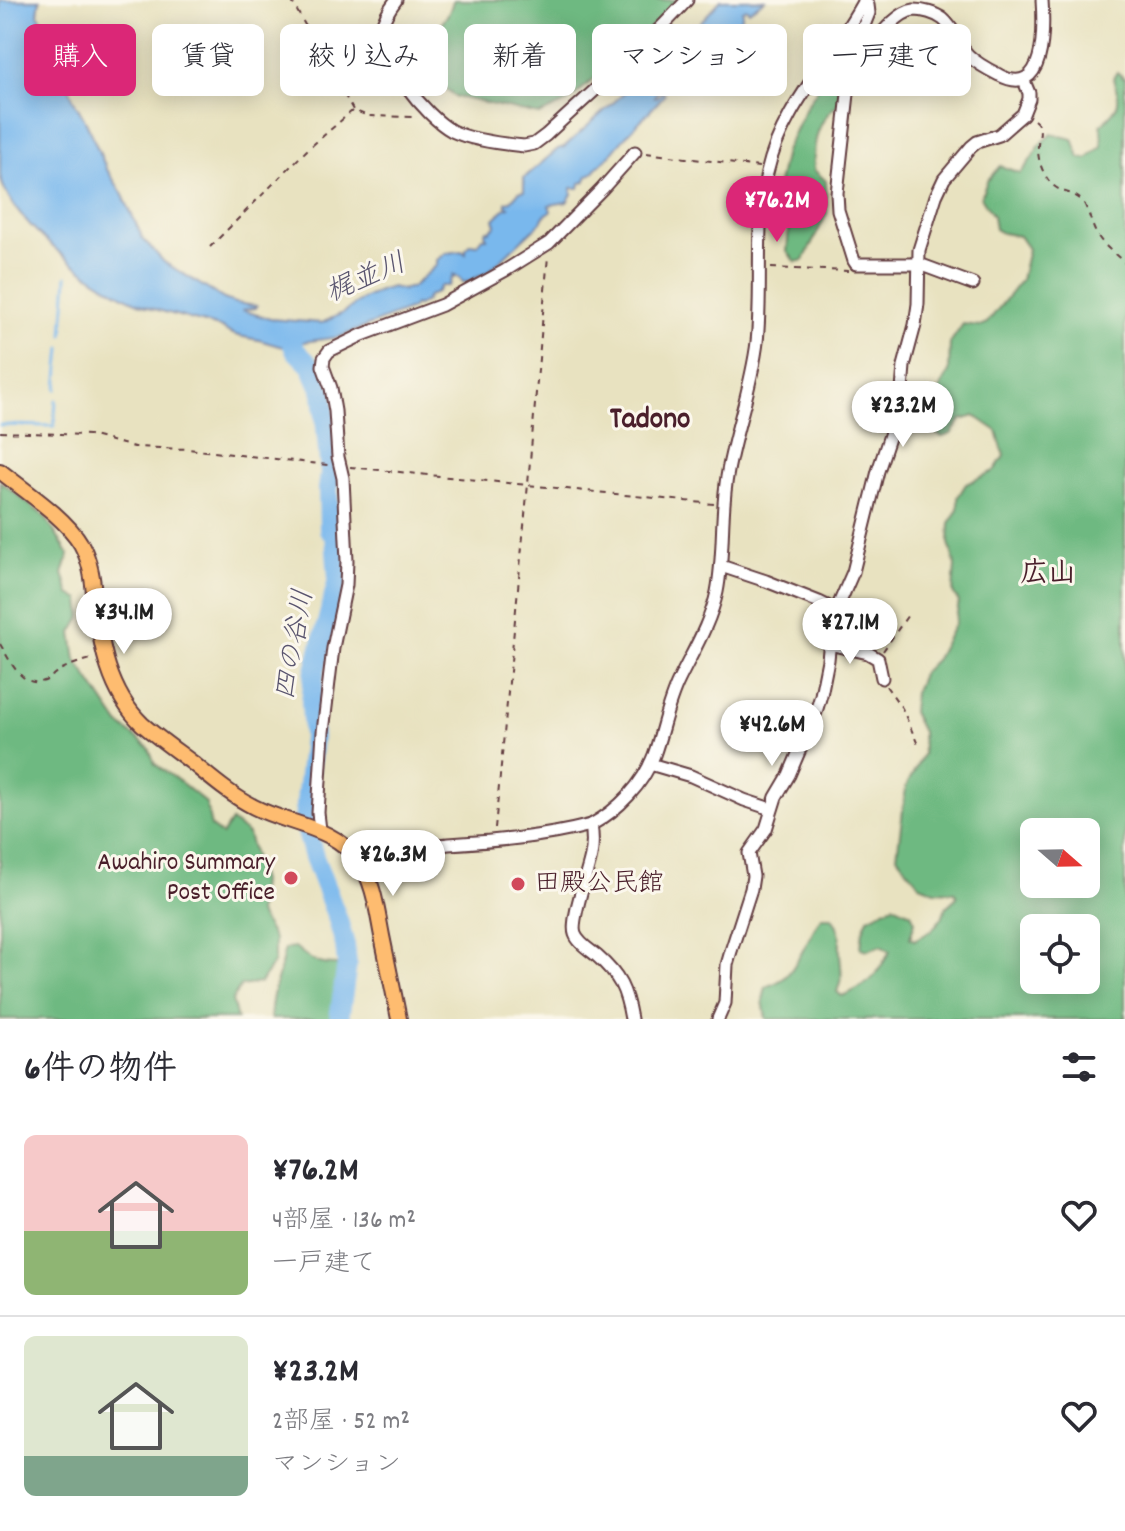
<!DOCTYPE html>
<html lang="ja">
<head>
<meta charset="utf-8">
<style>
  :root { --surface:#fff; --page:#f2f2f3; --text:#2b2b33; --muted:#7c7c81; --line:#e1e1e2; --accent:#db2777 }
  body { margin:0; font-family:Dekko,"Klee One",sans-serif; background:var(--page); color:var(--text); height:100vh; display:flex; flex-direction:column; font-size:30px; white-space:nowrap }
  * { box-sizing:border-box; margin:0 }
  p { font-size:26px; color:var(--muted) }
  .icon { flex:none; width:44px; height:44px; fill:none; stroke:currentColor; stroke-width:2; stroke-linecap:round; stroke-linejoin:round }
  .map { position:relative; height:1019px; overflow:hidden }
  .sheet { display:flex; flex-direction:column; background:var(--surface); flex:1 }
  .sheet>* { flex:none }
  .banner { position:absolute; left:24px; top:24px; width:1078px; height:72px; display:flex; gap:16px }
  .needle { width:52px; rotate:110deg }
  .buttons { position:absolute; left:1020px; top:818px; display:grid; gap:16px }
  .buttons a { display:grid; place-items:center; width:80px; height:80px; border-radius:12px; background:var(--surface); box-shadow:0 4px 20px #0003; font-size:40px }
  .price { position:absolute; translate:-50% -68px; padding:0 18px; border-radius:28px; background:#fff; color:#222; font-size:26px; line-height:52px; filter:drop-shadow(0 2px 4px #0008) }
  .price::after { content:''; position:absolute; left:50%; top:48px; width:24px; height:18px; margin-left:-12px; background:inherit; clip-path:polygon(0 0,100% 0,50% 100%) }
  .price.current { background:var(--accent); color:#fff }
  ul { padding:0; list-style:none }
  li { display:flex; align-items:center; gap:24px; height:200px; padding:0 24px }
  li+li { border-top:2px solid var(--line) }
  li span { display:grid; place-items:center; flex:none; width:224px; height:160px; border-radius:12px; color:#555 }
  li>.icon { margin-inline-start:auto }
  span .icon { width:96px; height:96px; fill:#fffc; stroke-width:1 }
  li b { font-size:34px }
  h2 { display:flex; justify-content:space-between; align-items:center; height:96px; padding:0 24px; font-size:34px }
  .pill { padding:0 28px; border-radius:12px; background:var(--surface); box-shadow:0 4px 20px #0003; font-size:28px; line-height:72px }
  .pill.current { background:var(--accent); color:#fff }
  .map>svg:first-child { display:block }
</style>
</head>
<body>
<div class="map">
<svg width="1125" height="1019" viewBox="0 0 1125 1019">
  <rect width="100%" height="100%" fill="#fbf7ec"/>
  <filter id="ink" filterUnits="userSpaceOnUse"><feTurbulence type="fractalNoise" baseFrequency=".0125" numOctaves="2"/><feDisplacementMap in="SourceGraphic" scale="16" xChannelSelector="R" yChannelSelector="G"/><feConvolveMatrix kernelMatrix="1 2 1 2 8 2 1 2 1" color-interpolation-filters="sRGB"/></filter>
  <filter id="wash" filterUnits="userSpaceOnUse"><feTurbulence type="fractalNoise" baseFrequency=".006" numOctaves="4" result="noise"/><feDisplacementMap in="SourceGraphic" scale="32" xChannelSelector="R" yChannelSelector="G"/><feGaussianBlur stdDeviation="1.8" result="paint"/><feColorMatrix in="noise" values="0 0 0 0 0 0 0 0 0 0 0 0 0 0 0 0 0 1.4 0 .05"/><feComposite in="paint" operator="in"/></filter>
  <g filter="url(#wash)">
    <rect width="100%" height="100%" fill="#e8e2c0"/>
    <!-- forest -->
    <g fill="#6eb981" stroke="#5c6c56" stroke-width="2" fill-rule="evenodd">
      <path d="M453,0H678L633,45L566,103L539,115L454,96C436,83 428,60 424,38C438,27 450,18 453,0Z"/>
      <path d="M841,72L838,104C816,121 813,144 814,170L826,181L827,213L804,260L796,262L787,252L790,209L776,193L785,151L806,107L825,77Z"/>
      <path d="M1117,72L1125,79V1019H766L763,1000L766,987C772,984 779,982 784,978C797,967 810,934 821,917H832C843,935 839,935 840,954C841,973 844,972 837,992L842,996C871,984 875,978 890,951L881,945L868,950L861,948L863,930L868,918L894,905L911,913L915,921L910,938L914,940L932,930L942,918L946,907L957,897L955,892L935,891L920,885L897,856L906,787L923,754L922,732L912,712L914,693L923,672L936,659L955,623L959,602L953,593L955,565L949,543L950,523L958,509V497L966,484L994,471L1004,456L997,431L975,416L961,420L951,434L942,437L929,429L933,401L949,372L950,343L963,324L980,326L987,323L1021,280L1028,249L1019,236L1002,233L995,229L993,216L981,197L987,181L1000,166L1020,173C1033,161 1037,143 1052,134L1073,139L1080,158L1087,159L1102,146L1101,125C1120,105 1122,105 1113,78ZM1034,832H1086V884H1034ZM1034,928H1086V980H1034Z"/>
      <polygon points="0,481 45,517 69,555 63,574 70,594 80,600 82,616 72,633 76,660 119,724 149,748 155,764 183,784 206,803 211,827 222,835 231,821 248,834 261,881 258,913 274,939 274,962 260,983 241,986 232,1000 237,1019 0,1019"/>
      <path d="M295,947C310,960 316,965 337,965L341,977L335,1009L336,1019H271C269,994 282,973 284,949Z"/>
    </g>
    <!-- water -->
    <path fill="#79b8ed" stroke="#626c8c" stroke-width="2" d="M0,0H40L38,14L50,31L73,99L87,124L106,168L122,193L143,239L164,262L224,299L235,303L257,306L256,308L242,310L270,319L322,323L345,312L359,301L379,291L392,287L402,290L412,287L437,265V260L447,253L462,251L466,254V249L470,244L477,245L483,238H487L485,234L487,230L490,231L496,225L494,219L503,210L509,207L506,205V202L511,201L519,192L524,191V178L558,149L564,147L622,95L659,58L666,55L685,34L694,29L721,0H765L749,11L746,8L742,11V16L739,21V28L727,38L708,47L699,61H695L689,73L685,71L676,82L661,86L662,90L657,92L654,97L655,98L663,92L665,94C648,115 626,133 610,155C604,162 597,166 593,173L588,176L585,182L580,183L579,188H572V194L567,202L549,205L551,211L544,216L541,222L487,273L464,283L457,276L452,274L455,277L451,279L449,286H440L438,291L427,297L426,301L417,306L415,305L411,309L339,337L303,342L300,343L299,347C283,349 274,344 259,340C246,337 233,337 222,328C197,320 171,315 146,306C102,291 10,223 0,176C0,162 0,143 0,128C0,85 0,43 0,0Z"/>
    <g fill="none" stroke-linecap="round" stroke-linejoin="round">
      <!-- stream -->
      <g stroke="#79b8ed" stroke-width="3">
        <polyline points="63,335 67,276"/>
        <polyline points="57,389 61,348"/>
        <polyline points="0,425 54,426 56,400"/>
      </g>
      <!-- river -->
      <polyline stroke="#79b8ed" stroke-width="20" points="288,333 295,350 311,366 323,393 330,474 328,489 329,530 335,535 338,579 314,675 311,701 313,737 304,821 314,857 338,920 345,945 347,964 339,1019"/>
    </g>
  </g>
  <g filter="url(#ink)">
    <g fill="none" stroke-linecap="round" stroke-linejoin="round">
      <defs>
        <g id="minor">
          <path d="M396,0C390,8 384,17 382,27C378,58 426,117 452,131C471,140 503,144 524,146L534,144L546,135C594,90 643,49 687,0"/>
          <polyline points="864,2 868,5 869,13 857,43 850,76 837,193 838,210 854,261 856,264 919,264 973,284"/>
          <path d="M853,58H858L863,55C875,42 896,12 914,10C923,10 935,13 943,19C955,29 958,44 968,55C976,63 989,70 999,75C1046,100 1044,29 1042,0"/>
          <polyline points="831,612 839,604 853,572 878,471 901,402 904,366 915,325 918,304 919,250 936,196 944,179 971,147 977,142 999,135 1023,114 1029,99 1029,93 1024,81"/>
          <polyline points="829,644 868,653 878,659 882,678"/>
          <polyline points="650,764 691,776 744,800 771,809"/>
          <path d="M591,825C618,810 643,785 654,755C663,730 667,704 679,680C693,651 710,624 717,592C725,552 720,511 728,471C736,428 752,385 757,342C763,285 754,229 767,173C782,106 833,59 864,0"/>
          <polyline points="320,830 318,813 323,732 333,648 346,585 347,561 343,478 338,457 335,411 331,388 323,366 324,358 329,351 362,335 442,305 506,270 549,243 602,189 635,152"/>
          <path d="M358,859C383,844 420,847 449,844C497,841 545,837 591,825C593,836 593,845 591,856C588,872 570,921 575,934C578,943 590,950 597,956C620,976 626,990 631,1019"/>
          <polyline points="718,1019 725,1003 727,965 731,951 751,889 753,876 749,853 766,829 776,797 789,775 816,712 821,695 828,660 832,619 831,612 827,606 819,602 766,581 721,566"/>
        </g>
        <path id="major" d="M0,471C25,491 65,517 81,544C91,562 93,582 95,602C101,646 109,692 142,724C157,737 174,749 190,761C210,777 230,795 254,807C289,825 334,826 359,861C374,882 377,911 382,936C388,964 393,991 399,1019"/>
      </defs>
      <!-- minor casing -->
      <use href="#minor" stroke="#623c41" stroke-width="15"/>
      <!-- major casing -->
      <use href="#major" stroke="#623c41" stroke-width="18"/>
      <!-- path -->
      <g stroke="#623c41" stroke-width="2" stroke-dasharray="6 6" stroke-linecap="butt">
        <polyline points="291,0 353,110 368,116 416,117"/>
        <path d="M1034,120C1045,129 1037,137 1038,149C1038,157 1040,165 1044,173C1056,197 1071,188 1083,202C1088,209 1091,223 1095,231C1101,244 1114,253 1125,263"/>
        <polyline points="646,153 759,167"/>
        <polyline points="210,247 307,150 352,111"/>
        <polyline points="771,268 848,271"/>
        <polyline points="0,432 89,435 134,447 188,449 328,465"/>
        <polyline points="350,467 714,504"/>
        <path d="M0,644C10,660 22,691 47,680C55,676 49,677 57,672C67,665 82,662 94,658"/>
        <polyline points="883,651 910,612"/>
        <polyline points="886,686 902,708 919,747"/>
        <polyline points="495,828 528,484 548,256"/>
      </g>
      <!-- minor -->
      <use href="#minor" stroke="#fff" stroke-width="11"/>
      <!-- major -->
      <use href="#major" stroke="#febc70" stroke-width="14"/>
    </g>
  </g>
  <!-- markers -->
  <g fill="#d1495b" stroke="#fbf7ec" stroke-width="3">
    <circle cx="291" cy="878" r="8"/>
    <circle cx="518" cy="884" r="8"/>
  </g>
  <g text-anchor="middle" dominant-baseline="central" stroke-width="6" stroke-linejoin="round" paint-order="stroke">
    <!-- poi labels -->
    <g font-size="26" fill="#4a1f2b" stroke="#fbf7ec" text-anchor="end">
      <text x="275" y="863">Awahiro Summary<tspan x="275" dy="30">Post Office</tspan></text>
      <text x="534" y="884" text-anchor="start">田殿公民館</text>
    </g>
    <!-- water labels -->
    <g font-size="28" font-style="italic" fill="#5a556f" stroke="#fbf7ec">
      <text transform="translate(367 280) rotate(-23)">梶並川</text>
      <text transform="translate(297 645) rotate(-80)">四の谷川</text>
    </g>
    <!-- neighbourhood labels -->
    <g font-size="28" font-weight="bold" fill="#4a1f2b" stroke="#fbf7ec">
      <text x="1048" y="576">広山</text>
    </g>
    <!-- quarter labels -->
    <g font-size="30" font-weight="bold" fill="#4a1f2b" stroke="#fbf7ec">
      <text x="650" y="421">Tadono</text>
    </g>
  </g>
</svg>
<div class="buttons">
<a><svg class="needle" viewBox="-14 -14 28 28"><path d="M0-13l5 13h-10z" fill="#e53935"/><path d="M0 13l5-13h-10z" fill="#7c7c81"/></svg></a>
<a><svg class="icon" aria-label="locate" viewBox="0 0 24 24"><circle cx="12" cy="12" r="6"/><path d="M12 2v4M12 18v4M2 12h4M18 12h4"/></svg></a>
</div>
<b class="price current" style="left:777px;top:244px">¥76.2M</b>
<b class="price" style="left:903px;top:449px">¥23.2M</b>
<b class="price" style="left:124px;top:656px">¥34.1M</b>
<b class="price" style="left:850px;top:666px">¥27.1M</b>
<b class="price" style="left:772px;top:768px">¥42.6M</b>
<b class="price" style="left:393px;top:898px">¥26.3M</b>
<div class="banner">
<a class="pill current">購入</a>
<a class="pill">賃貸</a>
<a class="pill">絞り込み</a>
<a class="pill">新着</a>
<a class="pill">マンション</a>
<a class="pill">一戸建て</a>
</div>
</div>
<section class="sheet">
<h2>6件の物件<svg class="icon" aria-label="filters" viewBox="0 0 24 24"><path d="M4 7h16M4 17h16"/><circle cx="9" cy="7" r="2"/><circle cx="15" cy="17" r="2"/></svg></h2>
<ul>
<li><span style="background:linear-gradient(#f6c9c9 60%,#8fb573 0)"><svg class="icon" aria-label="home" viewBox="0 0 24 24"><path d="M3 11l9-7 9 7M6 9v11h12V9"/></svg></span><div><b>¥76.2M</b><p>4部屋 · 136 m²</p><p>一戸建て</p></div><svg class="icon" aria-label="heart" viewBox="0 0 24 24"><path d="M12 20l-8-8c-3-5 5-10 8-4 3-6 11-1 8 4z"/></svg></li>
<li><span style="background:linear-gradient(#dfe7d0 75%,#7fa58c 0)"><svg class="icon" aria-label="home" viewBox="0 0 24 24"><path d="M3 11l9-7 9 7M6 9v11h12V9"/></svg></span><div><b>¥23.2M</b><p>2部屋 · 52 m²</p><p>マンション</p></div><svg class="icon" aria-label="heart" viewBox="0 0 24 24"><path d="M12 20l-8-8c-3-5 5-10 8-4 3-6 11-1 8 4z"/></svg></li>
</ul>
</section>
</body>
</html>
